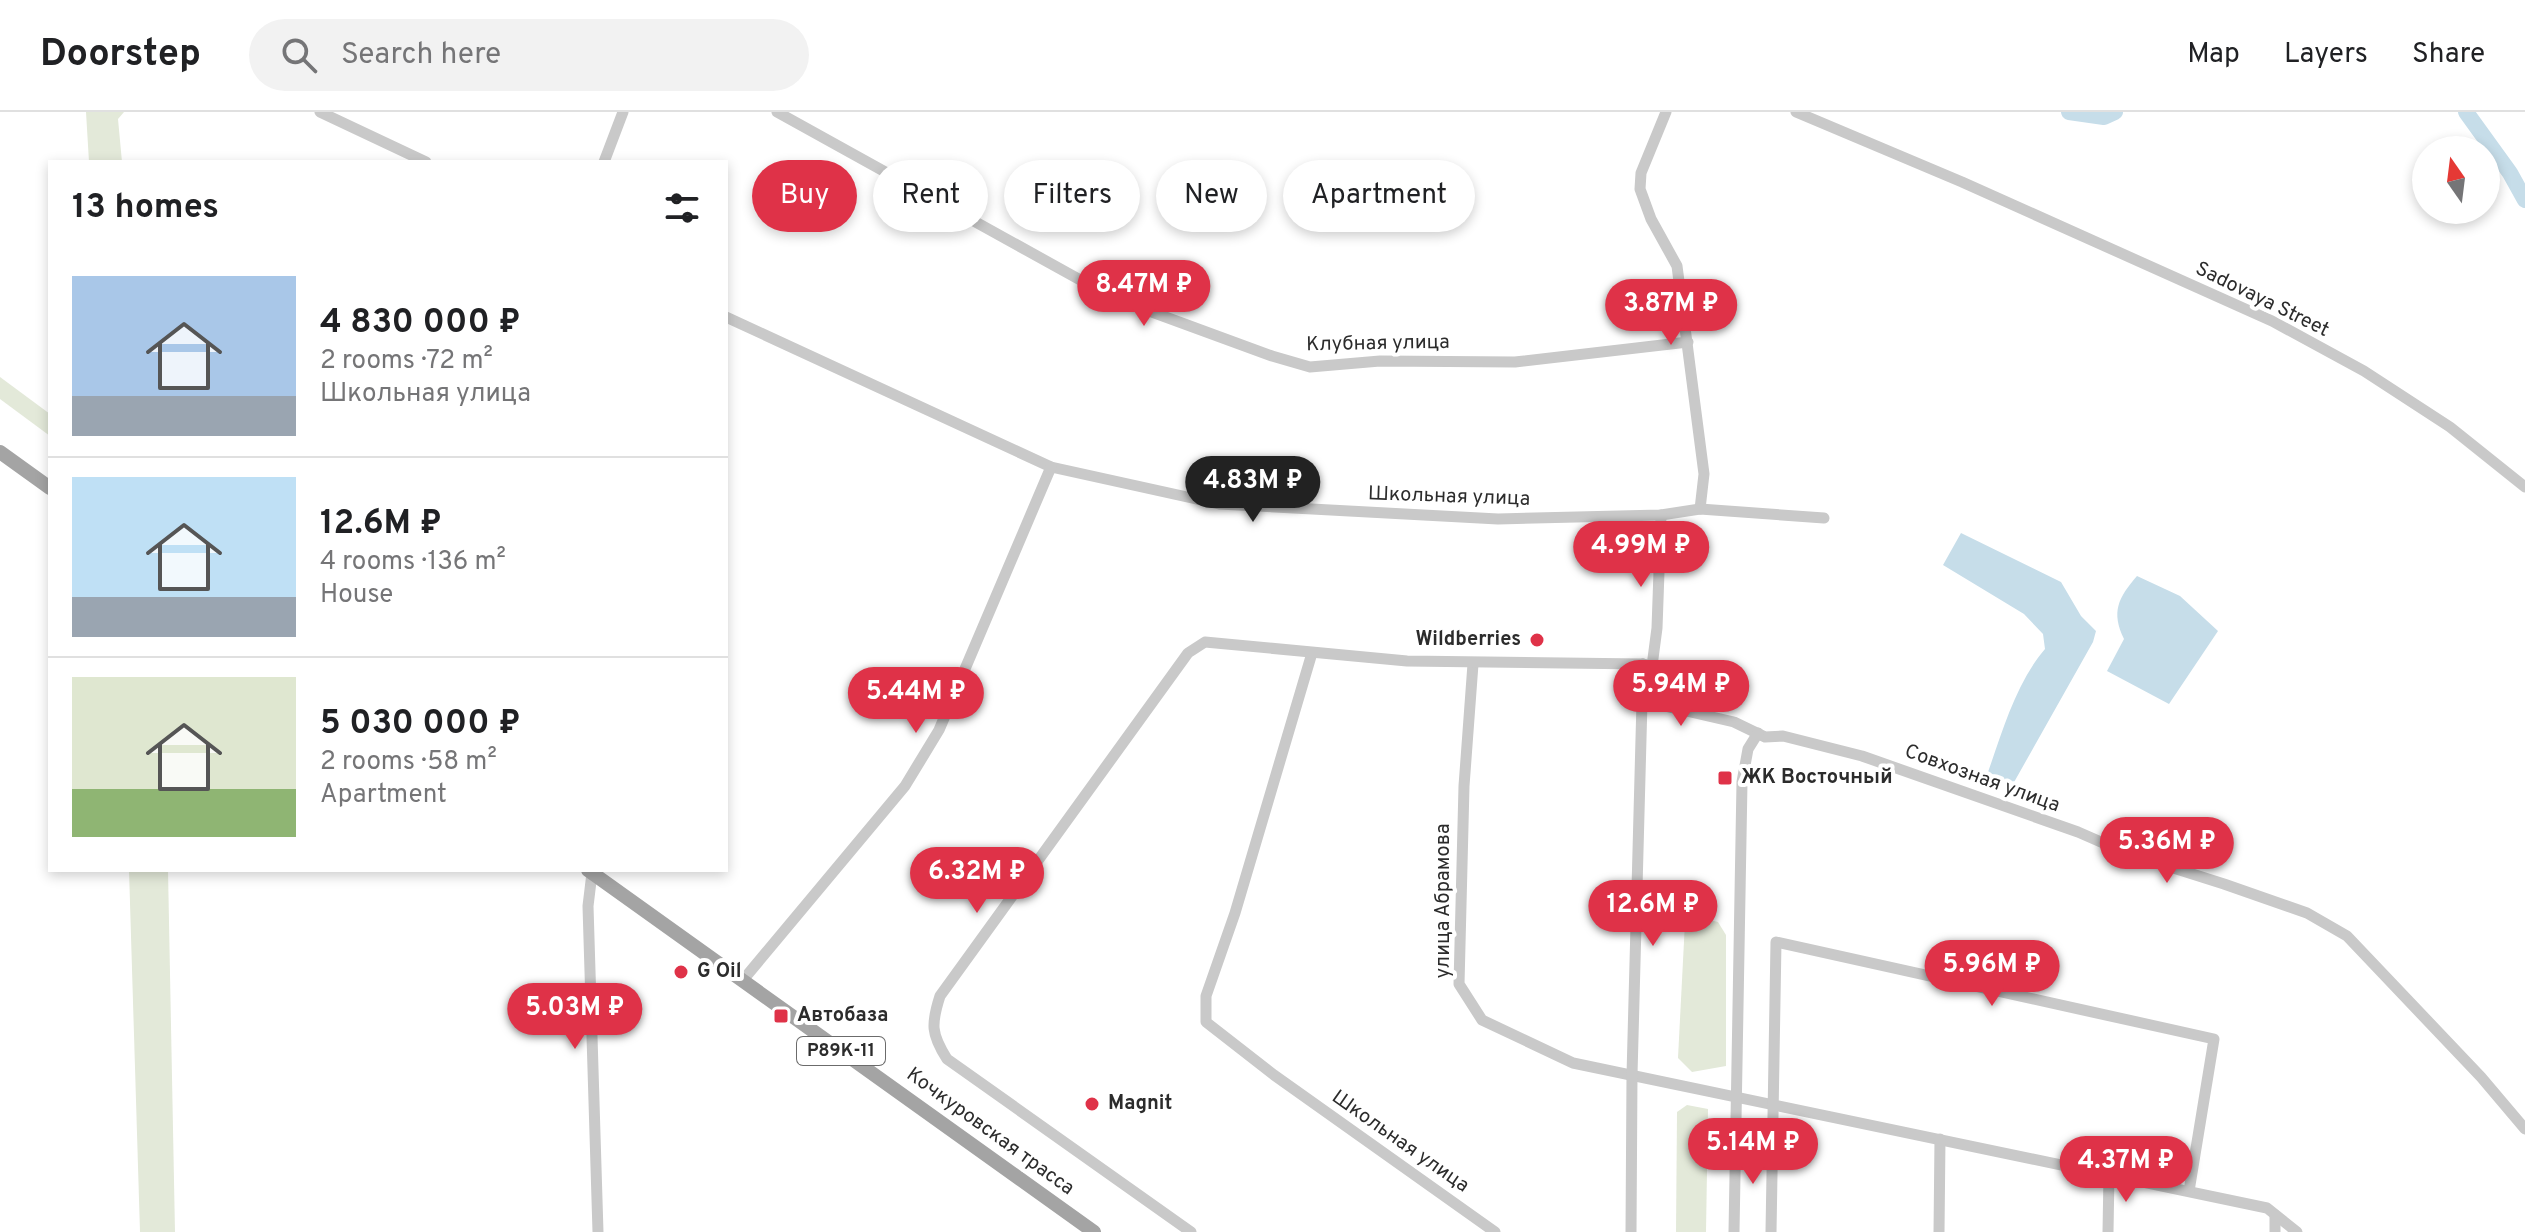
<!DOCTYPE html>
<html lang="en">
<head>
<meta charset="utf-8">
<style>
  :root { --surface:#fff; --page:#f2f2f2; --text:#202124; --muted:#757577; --line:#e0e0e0; --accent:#df3248 }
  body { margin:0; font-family:Overpass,sans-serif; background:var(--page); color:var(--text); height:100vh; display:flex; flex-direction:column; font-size:30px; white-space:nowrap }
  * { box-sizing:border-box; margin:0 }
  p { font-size:26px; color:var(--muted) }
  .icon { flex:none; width:44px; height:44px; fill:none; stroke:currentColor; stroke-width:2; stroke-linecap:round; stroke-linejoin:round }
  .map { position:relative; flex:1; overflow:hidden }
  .details { position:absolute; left:48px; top:48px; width:680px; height:712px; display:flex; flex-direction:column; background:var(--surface); border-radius:0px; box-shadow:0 4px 12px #0003 }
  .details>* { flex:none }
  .banner { position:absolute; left:752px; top:48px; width:760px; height:72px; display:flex; gap:16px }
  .needle { width:52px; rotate:346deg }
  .fabs { position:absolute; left:2412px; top:24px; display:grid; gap:16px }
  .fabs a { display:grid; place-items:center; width:88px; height:88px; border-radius:50%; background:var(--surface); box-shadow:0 4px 12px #0003; font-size:40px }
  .price { position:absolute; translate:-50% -68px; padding:0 18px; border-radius:28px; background:var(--accent); color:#fff; font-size:26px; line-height:52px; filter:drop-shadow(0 2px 4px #0008) }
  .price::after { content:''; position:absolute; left:50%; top:48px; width:24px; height:18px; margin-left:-12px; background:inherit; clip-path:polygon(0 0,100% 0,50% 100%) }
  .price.on { background:#222; color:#fff }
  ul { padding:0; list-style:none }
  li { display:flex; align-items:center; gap:24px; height:200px; padding:0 24px }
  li+li { border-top:2px solid var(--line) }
  li span { display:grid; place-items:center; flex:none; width:224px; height:160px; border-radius:0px; color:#555 }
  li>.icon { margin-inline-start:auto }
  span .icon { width:96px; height:96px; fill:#fffc; stroke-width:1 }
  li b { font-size:34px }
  h2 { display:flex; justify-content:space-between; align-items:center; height:96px; padding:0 24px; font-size:34px }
  .chip { padding:0 28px; border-radius:36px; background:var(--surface); box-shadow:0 4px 12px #0003; font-size:28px; line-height:72px }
  .chip.on { background:var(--accent); color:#fff }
  header { display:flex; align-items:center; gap:48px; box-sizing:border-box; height:112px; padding:0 40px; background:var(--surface); border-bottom:2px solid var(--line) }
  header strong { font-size:38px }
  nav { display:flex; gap:44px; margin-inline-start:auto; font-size:28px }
  .search { width:560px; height:72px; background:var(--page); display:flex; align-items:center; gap:20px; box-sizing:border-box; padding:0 28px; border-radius:44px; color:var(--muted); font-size:30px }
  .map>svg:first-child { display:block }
</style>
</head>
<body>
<header>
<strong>Doorstep</strong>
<div class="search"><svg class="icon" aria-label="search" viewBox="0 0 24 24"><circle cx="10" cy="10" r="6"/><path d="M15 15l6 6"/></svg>Search here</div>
<nav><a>Map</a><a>Layers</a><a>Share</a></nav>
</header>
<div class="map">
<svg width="2525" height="1120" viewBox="0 0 2525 1120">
  <rect width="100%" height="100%" fill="#fff"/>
  <!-- green -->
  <g fill="#e3e9d9">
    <polygon points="86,0 124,0 118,7 122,50 89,50"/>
    <polygon points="0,265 50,302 50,324 0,287"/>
    <polygon points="129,758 168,758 175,1120 140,1120"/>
    <polygon points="1697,805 1718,810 1726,823 1726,954 1692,960 1678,946 1685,810"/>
    <polygon points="1687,993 1708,997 1706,1120 1676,1120 1677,1000"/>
  </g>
  <!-- water -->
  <g fill="#c6dde9">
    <path d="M1961,421L2061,470L2081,504L2096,519L2093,530L2013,672L1988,660C2003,618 2016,571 2045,537L2043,522L2024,502L1943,453Z"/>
    <path d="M2137,464L2180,484L2218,519L2169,592L2107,559L2124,527C2111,500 2118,486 2137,464Z"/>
  </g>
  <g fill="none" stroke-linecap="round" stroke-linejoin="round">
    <!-- river -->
    <g stroke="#c6dde9" stroke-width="16">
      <polyline points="2069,0 2104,5 2115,0"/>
      <polyline points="2466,0 2510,61 2525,88"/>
    </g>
    <!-- minor -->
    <g stroke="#c9c9c9" stroke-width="11">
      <polyline points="320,0 426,50"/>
      <polyline points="777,0 1111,185 1272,244 1310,255 1380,249 1515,250 1688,230"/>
      <polyline points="1666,0 1641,61 1640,77 1651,107 1677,154 1704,362 1700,397"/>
      <polyline points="1796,0 1962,70 2272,209 2364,259 2450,315 2525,375"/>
      <polyline points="604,50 623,0"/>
      <polyline points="726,205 1051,355 1219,392 1498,407 1661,403 1700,397 1824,406"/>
      <polyline points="1312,541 1235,801 1206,884 1206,910 1274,963 1495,1120"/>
      <polyline points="1473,552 1464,674 1459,872 1482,908 1573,951 2267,1096 2297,1120"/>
      <polyline points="1643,552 1652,554 1653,579 1669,595 1734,610 1765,625 1783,624 1862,644 2078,720 2126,741 2224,772 2307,801 2347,824 2481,965 2525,1017"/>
      <polyline points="1652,554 1657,516 1661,403"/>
      <polyline points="592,761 588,794 598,1120"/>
      <polyline points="743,868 905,674 939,618 1051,355"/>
      <path d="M1191,1120L947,947C931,922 931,912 940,884L1188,541L1205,530L1407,549L1643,552"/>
      <polyline points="1631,1120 1632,963 1643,552"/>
      <polyline points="1734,1120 1742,670 1748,637 1758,621"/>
      <polyline points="1771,1120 1776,830 2214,927 2189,1079"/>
      <polyline points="1939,1120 1940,1027"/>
      <polyline points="2108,1120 2109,1062"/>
      <polyline points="2275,1120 2275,1103"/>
    </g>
    <!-- major -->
    <g stroke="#a4a4a4" stroke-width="14">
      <polyline points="0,340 50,376"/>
      <polyline points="588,758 1094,1120"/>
    </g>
  </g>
  <!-- markers -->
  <g fill="#df3248" stroke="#fff" stroke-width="3">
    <circle cx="1537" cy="528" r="8"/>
    <rect x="1717" y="658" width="16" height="16" rx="4"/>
    <circle cx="681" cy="860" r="8"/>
    <rect x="773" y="896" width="16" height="16" rx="4"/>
    <circle cx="1092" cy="992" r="8"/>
  </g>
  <g text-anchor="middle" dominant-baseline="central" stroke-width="8" stroke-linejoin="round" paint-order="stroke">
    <!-- shield labels -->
    <rect fill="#fff" stroke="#6b6b6b" stroke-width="2" x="797" y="925" width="88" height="28" rx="6"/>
    <g font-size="18" font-weight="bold" fill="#2c2c2c">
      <text x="841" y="939">Р89К-11</text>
    </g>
    <!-- street labels -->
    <g font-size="20" fill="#2c2c2c" stroke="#fff">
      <text transform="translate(2262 188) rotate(26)">Sadovaya Street</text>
      <text transform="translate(1378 232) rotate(-1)">Клубная улица</text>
      <text transform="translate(1449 385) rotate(2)">Школьная улица</text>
      <text transform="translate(1982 667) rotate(20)">Совхозная улица</text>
      <text transform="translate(1444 789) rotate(-90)">улица Абрамова</text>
      <text transform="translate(990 1020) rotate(36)">Кочкуровская трасса</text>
      <text transform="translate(1400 1030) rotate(35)">Школьная улица</text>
    </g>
    <!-- poi labels -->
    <g font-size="20" font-weight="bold" fill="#2c2c2c" stroke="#fff" text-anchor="start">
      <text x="1521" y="528" text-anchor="end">Wildberries</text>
      <text x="1741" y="666">ЖК Восточный</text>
      <text x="697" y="860">G Oil</text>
      <text x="797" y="904">Автобаза</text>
      <text x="1108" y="992">Magnit</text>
    </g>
  </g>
</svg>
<div class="fabs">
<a><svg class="needle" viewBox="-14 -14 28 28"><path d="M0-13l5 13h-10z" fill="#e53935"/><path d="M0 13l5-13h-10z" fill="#757577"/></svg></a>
</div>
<b class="price" style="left:1144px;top:216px">8.47M ₽</b>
<b class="price" style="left:1671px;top:235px">3.87M ₽</b>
<b class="price on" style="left:1253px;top:412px">4.83M ₽</b>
<b class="price" style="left:1641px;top:477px">4.99M ₽</b>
<b class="price" style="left:1681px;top:616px">5.94M ₽</b>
<b class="price" style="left:916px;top:623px">5.44M ₽</b>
<b class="price" style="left:2167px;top:773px">5.36M ₽</b>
<b class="price" style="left:977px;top:803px">6.32M ₽</b>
<b class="price" style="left:1653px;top:836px">12.6M ₽</b>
<b class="price" style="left:1992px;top:896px">5.96M ₽</b>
<b class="price" style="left:575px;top:939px">5.03M ₽</b>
<b class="price" style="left:1753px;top:1074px">5.14M ₽</b>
<b class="price" style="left:2126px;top:1092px">4.37M ₽</b>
<div class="banner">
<a class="chip on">Buy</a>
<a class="chip">Rent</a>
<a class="chip">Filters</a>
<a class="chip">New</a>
<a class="chip">Apartment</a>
</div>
<section class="details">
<h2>13 homes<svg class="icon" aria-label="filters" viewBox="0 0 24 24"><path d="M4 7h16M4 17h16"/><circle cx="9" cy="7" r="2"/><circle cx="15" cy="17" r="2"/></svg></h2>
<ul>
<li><span style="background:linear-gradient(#a9c7e8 75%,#9aa5b1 0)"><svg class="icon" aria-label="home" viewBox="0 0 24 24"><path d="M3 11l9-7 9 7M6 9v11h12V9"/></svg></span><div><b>4 830 000 ₽</b><p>2 rooms · 72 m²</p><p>Школьная улица</p></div></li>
<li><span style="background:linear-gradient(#bfe0f5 75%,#9aa5b1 0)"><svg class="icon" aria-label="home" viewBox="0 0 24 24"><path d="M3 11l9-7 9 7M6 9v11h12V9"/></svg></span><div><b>12.6M ₽</b><p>4 rooms · 136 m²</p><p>House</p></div></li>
<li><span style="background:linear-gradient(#dfe7d0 70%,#8fb573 0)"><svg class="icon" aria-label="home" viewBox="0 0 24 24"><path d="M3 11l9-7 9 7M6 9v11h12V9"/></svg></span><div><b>5 030 000 ₽</b><p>2 rooms · 58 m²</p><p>Apartment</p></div></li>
</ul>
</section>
</div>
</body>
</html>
